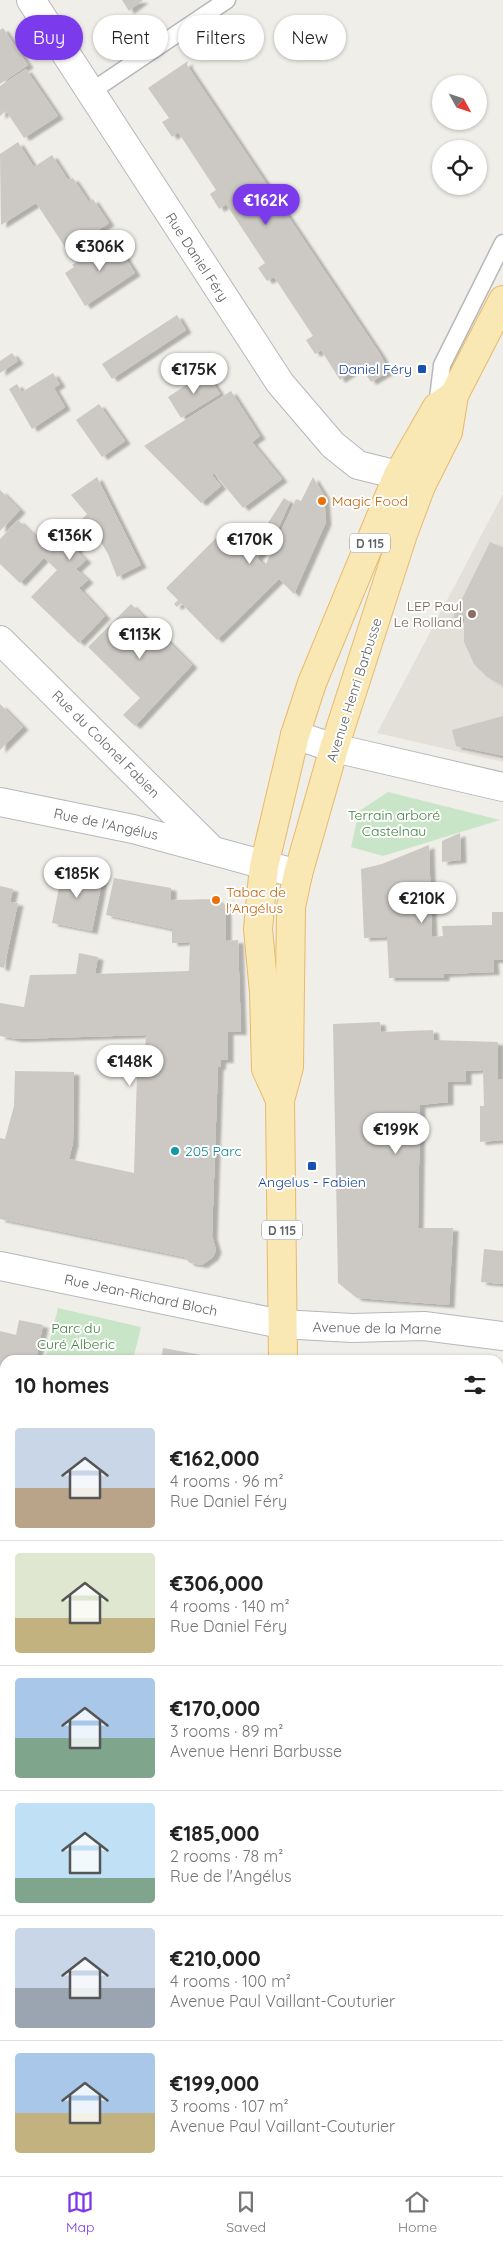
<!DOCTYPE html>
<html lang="en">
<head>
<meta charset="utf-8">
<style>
  :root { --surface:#fff; --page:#f2f2f2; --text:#222; --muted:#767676; --line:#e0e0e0; --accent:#7c3aed }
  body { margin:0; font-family:Quicksand,sans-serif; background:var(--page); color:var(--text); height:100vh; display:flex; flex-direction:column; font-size:19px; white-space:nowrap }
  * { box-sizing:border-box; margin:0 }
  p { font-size:16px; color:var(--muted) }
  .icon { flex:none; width:28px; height:28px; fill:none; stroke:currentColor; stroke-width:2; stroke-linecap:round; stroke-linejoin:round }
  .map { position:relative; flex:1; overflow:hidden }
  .sheet { position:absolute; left:0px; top:1355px; width:504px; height:821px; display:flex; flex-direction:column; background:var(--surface); border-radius:15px 15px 0 0; box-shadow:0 1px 4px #0004 }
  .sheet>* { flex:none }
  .banner { position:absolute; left:15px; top:15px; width:474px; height:45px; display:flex; gap:10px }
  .needle { width:32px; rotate:130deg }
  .buttons { position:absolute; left:432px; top:75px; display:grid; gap:10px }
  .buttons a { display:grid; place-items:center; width:55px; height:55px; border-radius:50%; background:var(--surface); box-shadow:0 1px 4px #0004; font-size:25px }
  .price { position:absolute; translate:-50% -42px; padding:0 11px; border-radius:18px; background:#fff; color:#222; font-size:16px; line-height:32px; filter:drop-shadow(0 1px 2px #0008) }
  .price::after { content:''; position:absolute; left:50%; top:30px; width:15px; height:11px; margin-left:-8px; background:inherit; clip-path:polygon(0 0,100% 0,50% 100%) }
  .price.on { background:var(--accent); color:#fff }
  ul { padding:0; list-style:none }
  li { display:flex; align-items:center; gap:15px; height:125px; padding:0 15px }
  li+li { border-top:1px solid var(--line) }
  li span { display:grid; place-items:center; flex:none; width:140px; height:100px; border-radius:5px; color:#555 }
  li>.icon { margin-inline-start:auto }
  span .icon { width:60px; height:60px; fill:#fffc; stroke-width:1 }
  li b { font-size:21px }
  h2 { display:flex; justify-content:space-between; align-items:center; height:60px; padding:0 15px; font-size:21px }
  .chip { padding:0 18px; border-radius:22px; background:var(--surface); box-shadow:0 1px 4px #0004; font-size:18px; line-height:45px }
  .chip.on { background:var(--accent); color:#fff }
  .tabs { display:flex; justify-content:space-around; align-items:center; height:70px; border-top:1px solid var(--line); background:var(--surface); font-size:14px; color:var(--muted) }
  .tabs a { display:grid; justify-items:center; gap:2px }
  .tabs .on { color:var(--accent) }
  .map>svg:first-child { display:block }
</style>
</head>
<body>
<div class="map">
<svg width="503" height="2176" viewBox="0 0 503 2176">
  <defs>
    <filter id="shadow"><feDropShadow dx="5.5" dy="3" stdDeviation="1" flood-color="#0004"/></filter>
  </defs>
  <rect width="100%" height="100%" fill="#f0eee8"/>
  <!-- education -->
  <polygon fill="#e3dfd9" points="503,494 503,762 377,733"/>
  <!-- green -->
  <g fill="#c9e5c7">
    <polygon points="388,792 500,820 383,856 351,847 359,811"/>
    <polygon points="58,1308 141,1327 133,1360 45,1360"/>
    <polygon points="5,1410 5,1834 0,1796 0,1412"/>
  </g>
  <!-- building -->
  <g fill="#ccc9c4" filter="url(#shadow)">
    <polygon points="122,0 143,0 129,11"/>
    <polygon points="3,28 28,65 0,84 0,30"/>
    <polygon points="188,61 187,65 380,354 389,371 371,382 360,366 340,380 321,350 315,354 306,340 313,336 274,277 267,281 258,268 265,263 226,204 219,209 210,194 216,190 178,132 172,137 162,122 169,118 148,88"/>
    <polygon points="26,69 58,116 24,138 6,111 0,116 0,86"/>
    <polygon points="18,142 34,167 52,155 68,180 73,178 89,202 93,199 109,223 67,250 36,203 1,225 0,154"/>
    <polygon points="113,238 135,273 85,306 65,273 74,267 72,265"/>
    <polygon points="177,315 186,330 112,379 102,364"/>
    <polygon points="12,353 18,361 0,373 0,361"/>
    <polygon points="206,372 220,394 181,418 168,397"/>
    <polygon points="53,373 60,384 54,388 65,407 32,429 9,389 17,384 22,392"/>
    <polygon points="231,391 260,436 252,442 282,479 243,508 214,473 212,475 221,486 201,503 144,446"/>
    <polygon points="99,404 125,441 102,457 76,420"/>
    <polygon points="97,477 141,565 117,577 108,554 95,532 76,550 86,560 76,569 88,580 79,588 105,616 79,643 31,597 57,570 44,558 20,583 0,564 0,539 18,520 50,551 87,514 71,495"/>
    <polygon points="313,477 324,495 326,522 294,594 279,579 217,640 181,603 177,607 174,604 178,600 166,588 226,528 250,551 284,498 290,502 268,551 264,548 257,558 265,566 293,505 296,499 301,501"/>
    <polygon points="0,490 20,510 0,531"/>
    <polygon points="490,542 503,548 503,686 486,676 474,664 464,642 464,619 460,617 458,620 453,617"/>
    <polygon points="131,604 192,665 135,726 123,715 140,698 88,647"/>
    <polygon points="0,704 23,727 0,750"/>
    <polygon points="503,716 503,756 456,746 452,730"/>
    <polygon points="460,833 461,860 442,862 442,841"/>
    <polygon points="429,845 432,937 443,936 442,926 492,925 492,912 503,912 503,960 493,960 494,972 444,974 444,978 389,978 387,937 364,938 361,869 382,864"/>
    <polygon points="63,867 103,876 92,931 52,923"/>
    <polygon points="114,878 171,888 171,900 216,899 226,908 226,941 238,940 241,1032 228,1032 228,1060 221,1060 220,1067 218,1067 212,1236 216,1250 213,1257 202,1265 190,1263 184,1257 0,1219 0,1138 5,1139 14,1106 15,1071 74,1072 73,1143 69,1159 134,1173 137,1074 144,1075 146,1035 17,1039 0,1036 0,1003 24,1007 30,975 76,974 79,953 98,957 95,974 189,971 190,942 172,943 172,929 106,915"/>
    <polygon points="0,886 13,889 10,902 18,903 4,968 0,967"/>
    <polygon points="380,1022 381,1032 433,1030 434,1040 498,1042 498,1079 503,1079 503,1140 480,1142 480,1106 484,1106 483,1070 466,1071 466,1082 448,1082 448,1102 420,1105 418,1228 453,1228 449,1305 357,1298 338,1283 333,1024"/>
    <polygon points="484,1249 503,1251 503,1284 481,1282"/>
    <polygon points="19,1320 43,1325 36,1360 5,1360 5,1366 0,1365 0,1331 16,1335"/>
    <polygon points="163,1348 207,1356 206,1360 161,1360"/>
    <polygon points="499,1396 503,1397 503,1515 499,1514"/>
    <rect x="499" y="1531" width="4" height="18"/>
    <rect x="499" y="1728" width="4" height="233"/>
    <polygon points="5,1790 5,1834 3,1842 0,1842 0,1791"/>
    <rect x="0" y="1922" width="5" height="54"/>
    <polygon points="0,2058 5,2059 5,2122 0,2121"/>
    <polygon points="499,2163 503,2163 503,2176 479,2176 478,2171 499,2171"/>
    <polygon points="45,2171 120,2171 120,2176 44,2176"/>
    <polygon points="331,2171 394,2171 392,2176 343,2176"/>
  </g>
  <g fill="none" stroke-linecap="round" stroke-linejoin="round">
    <defs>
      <g id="service">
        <polyline points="89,93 227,0"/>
        <polyline points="437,407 442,365 503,243"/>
        <polyline points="0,1864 5,1864"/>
      </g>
      <g id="minor">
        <polyline points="31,0 280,383 333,445 358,465 398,475 420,485"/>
        <polyline points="0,640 211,849"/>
        <polyline points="295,735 334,748 503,787"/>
        <polyline points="0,802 133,829 298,874"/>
        <polyline points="0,1266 281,1324 352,1328 424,1326 503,1336"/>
        <polyline points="499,2027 503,2027"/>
      </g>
      <g id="primary">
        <polyline points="280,1100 266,1069 264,992 258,929 264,866 295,735 312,683 398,475 437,407 454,395"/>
        <polyline points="283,1360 280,1100 289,1067 291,907 298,874 334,748 403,534 421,486 448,432 454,395 503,300"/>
        <polyline points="238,2176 240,2171"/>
      </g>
    </defs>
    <!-- service casing -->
    <use href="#service" stroke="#b5b8bb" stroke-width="19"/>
    <!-- minor casing -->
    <use href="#minor" stroke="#b5b8bb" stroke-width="30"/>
    <!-- primary casing -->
    <use href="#primary" stroke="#e8ba69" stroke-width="30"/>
    <!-- service -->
    <use href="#service" stroke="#fff" stroke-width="16"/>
    <!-- minor -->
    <use href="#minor" stroke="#fff" stroke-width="28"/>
    <!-- primary -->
    <use href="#primary" stroke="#f9e8b4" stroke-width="28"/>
  </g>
  <!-- markers -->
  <g fill="#1a4fb4" stroke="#fff" stroke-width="2">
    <rect x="417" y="364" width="10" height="10" rx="2.5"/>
    <rect x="307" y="1161" width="10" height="10" rx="2.5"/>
  </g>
  <g fill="#e8710a" stroke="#fff" stroke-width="2">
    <circle cx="322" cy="501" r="5"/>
    <circle cx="216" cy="900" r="5"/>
  </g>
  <circle fill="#8d6e63" stroke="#fff" stroke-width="2" cx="472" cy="614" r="5"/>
  <circle fill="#0f9aa8" stroke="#fff" stroke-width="2" cx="175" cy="1151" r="5"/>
  <g text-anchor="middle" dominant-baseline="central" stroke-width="4" stroke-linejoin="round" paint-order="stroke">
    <!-- shield labels -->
    <g fill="#fff" stroke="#8f9295" stroke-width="1">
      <rect x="350" y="533.5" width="40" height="19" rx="4"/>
      <rect x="262" y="1220.5" width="40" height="19" rx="4"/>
    </g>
    <g font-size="12" font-weight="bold" fill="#5f6367">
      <text x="370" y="543">D 115</text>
      <text x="282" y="1230">D 115</text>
    </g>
    <!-- street labels -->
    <g font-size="14" fill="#5f6367" stroke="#fff">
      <text transform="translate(197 257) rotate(57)">Rue Daniel Féry</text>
      <text transform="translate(354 690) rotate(-72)">Avenue Henri Barbusse</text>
      <text transform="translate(106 744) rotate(45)">Rue du Colonel Fabien</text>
      <text transform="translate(106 824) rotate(12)">Rue de l'Angélus</text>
      <text transform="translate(141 1295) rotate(12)">Rue Jean-Richard Bloch</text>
      <text transform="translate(377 1328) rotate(1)">Avenue de la Marne</text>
    </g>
    <!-- transit labels -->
    <g font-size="14" fill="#164399" stroke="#fff" text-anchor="end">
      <text x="412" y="369">Daniel Féry</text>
      <text x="312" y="1182" text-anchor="middle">Angelus - Fabien</text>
    </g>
    <!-- food labels -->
    <g font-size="14" fill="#c56008" stroke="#fff" text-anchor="start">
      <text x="332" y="501">Magic Food</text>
      <text x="226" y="892">Tabac de<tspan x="226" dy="16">l'Angélus</tspan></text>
    </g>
    <!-- education labels -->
    <g font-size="14" fill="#785e54" stroke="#fff" text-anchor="end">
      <text x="462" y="606">LEP Paul<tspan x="462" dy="16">Le Rolland</tspan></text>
    </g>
    <!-- park labels -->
    <g font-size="14" fill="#3e823c" stroke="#fff">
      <text x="394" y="815">Terrain arboré<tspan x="394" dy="16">Castelnau</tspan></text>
      <text x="76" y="1328">Parc du<tspan x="76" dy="16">Curé Alberic</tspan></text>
    </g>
    <!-- culture labels -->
    <g font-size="14" fill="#0d838f" stroke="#fff" text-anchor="start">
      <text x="185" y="1151">205 Parc</text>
    </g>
  </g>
</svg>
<div class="buttons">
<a><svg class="needle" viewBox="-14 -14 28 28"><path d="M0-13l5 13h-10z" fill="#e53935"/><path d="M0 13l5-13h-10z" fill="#767676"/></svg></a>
<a><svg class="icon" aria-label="locate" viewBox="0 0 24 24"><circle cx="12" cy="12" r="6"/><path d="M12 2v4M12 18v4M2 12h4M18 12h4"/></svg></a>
</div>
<b class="price on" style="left:266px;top:226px">€162K</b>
<b class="price" style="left:100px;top:272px">€306K</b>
<b class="price" style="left:194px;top:395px">€175K</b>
<b class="price" style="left:70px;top:561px">€136K</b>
<b class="price" style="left:250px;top:565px">€170K</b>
<b class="price" style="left:140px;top:660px">€113K</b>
<b class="price" style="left:77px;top:899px">€185K</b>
<b class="price" style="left:422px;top:924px">€210K</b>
<b class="price" style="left:130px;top:1087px">€148K</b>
<b class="price" style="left:396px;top:1155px">€199K</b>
<div class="banner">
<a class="chip on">Buy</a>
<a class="chip">Rent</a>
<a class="chip">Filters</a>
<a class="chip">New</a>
</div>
<section class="sheet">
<h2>10 homes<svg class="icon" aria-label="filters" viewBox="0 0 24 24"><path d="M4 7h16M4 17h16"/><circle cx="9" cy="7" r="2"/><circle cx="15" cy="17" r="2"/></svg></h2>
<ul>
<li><span style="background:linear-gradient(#c9d6e8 60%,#b9a48a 0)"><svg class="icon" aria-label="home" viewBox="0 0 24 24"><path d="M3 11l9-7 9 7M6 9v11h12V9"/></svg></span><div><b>€162,000</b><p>4 rooms · 96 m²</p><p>Rue Daniel Féry</p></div></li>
<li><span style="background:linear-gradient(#dfe7d0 65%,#c2b280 0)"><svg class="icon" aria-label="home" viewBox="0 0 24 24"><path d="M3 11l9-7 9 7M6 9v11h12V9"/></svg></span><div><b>€306,000</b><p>4 rooms · 140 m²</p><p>Rue Daniel Féry</p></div></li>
<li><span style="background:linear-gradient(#a9c7e8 60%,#7fa58c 0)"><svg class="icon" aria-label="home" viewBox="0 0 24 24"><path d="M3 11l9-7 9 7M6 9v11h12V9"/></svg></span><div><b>€170,000</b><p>3 rooms · 89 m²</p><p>Avenue Henri Barbusse</p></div></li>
<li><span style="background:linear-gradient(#bfe0f5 75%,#7fa58c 0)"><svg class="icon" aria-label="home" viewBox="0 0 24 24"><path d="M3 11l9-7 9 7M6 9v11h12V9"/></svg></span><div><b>€185,000</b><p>2 rooms · 78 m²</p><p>Rue de l'Angélus</p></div></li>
<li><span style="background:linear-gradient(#c9d6e8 60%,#9aa5b1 0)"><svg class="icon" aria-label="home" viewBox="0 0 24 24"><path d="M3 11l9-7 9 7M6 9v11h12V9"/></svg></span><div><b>€210,000</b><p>4 rooms · 100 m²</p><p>Avenue Paul Vaillant-Couturier</p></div></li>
<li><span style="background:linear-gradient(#a9c7e8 60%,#c2b280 0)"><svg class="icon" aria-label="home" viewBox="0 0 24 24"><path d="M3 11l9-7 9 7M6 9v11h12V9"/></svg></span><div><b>€199,000</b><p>3 rooms · 107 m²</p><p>Avenue Paul Vaillant-Couturier</p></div></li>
</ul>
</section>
</div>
<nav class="tabs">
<a class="on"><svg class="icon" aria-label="map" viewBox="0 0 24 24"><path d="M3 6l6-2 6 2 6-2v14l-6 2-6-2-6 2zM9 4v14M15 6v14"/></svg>Map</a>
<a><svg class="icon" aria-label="saved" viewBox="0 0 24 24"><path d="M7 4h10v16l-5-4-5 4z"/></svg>Saved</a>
<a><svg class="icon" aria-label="home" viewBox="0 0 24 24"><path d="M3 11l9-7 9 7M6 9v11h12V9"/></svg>Home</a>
</nav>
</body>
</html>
